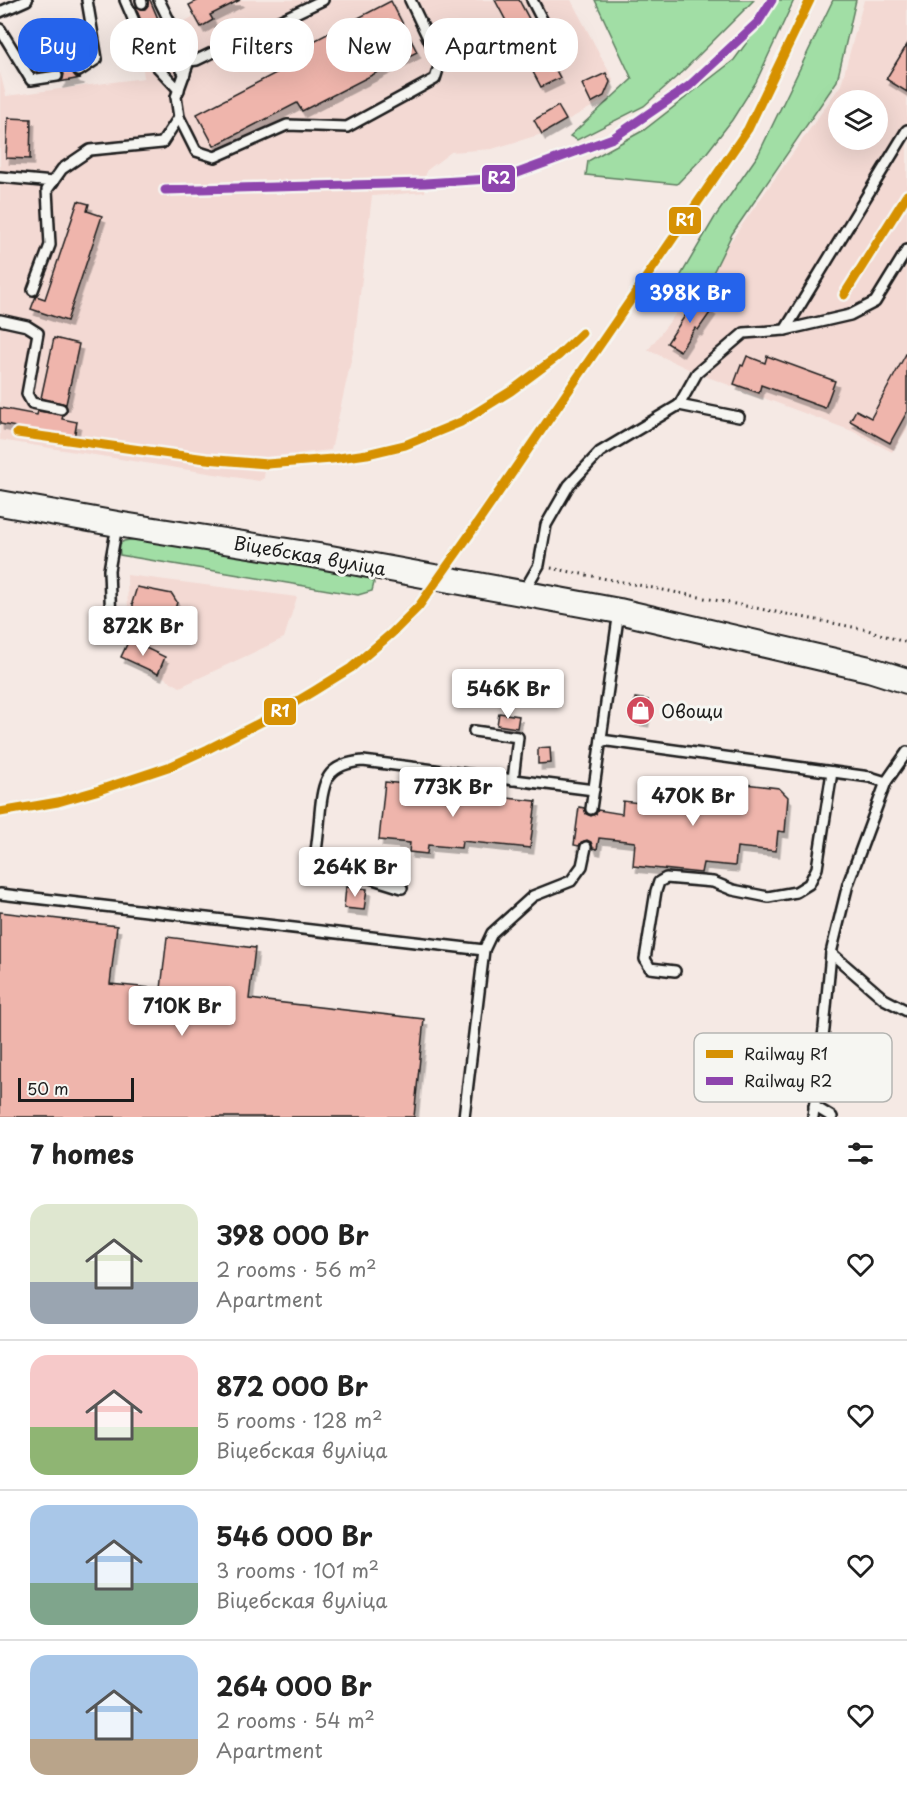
<!DOCTYPE html>
<html lang="en">
<head>
<meta charset="utf-8">
<style>
  :root { --surface:#fff; --page:#f2f2f2; --text:#222; --muted:#767676; --line:#e0e0e0; --accent:#2563eb }
  body { margin:0; font-family:"Playpen Sans",sans-serif; background:var(--page); color:var(--text); height:100vh; display:flex; flex-direction:column; font-size:22px; white-space:nowrap }
  * { box-sizing:border-box; margin:0 }
  p { font-size:20px; color:var(--muted) }
  .icon { flex:none; width:33px; height:33px; fill:none; stroke:currentColor; stroke-width:2; stroke-linecap:round; stroke-linejoin:round }
  .map { position:relative; height:1117px; overflow:hidden }
  .sheet { display:flex; flex-direction:column; background:var(--surface); flex:1 }
  .sheet>* { flex:none }
  .top-card { position:absolute; left:18px; top:18px; width:600px; height:54px; display:flex; gap:12px }
  .tools { position:absolute; left:828px; top:90px; display:grid; gap:12px }
  .tools a { display:grid; place-items:center; width:60px; height:60px; border-radius:50%; background:var(--surface); box-shadow:0 6px 24px #0002; font-size:30px }
  .scale { position:absolute; left:18px; bottom:15px; width:116px; box-sizing:border-box; padding-left:6px; border:3px solid #1c1c1c; border-top:0; font-size:16px; line-height:21px; white-space:nowrap; color:#1c1c1c; -webkit-text-stroke:4px #f6f6f2; paint-order:stroke }
  .price { position:absolute; translate:-50% -51px; padding:0 14px; border-radius:6px; background:#fff; color:#222; font-size:20px; line-height:39px; filter:drop-shadow(0 2px 3px #0008) }
  .price::after { content:''; position:absolute; left:50%; top:36px; width:18px; height:14px; margin-left:-9px; background:inherit; clip-path:polygon(0 0,100% 0,50% 100%) }
  .price.on { background:var(--accent); color:#fff }
  ul { padding:0; list-style:none }
  li { display:flex; align-items:center; gap:18px; height:150px; padding:0 30px }
  li+li { border-top:2px solid var(--line) }
  li span { display:grid; place-items:center; flex:none; width:168px; height:120px; border-radius:18px; color:#555 }
  li>.icon { margin-inline-start:auto }
  span .icon { width:72px; height:72px; fill:#fffc; stroke-width:1 }
  li b { font-size:26px }
  h2 { display:flex; justify-content:space-between; align-items:center; height:72px; padding:0 30px; font-size:26px }
  .chip { padding:0 21px; border-radius:24px; background:var(--surface); box-shadow:0 6px 24px #0002; font-size:21px; line-height:54px }
  .chip.on { background:var(--accent); color:#fff }
  .map>svg:first-child { display:block }
</style>
</head>
<body>
<div class="map">
<svg width="907" height="1117" viewBox="0 0 907 1117">
  <defs>
    <filter id="shadow"><feDropShadow dx="3.5" dy="6" stdDeviation="0" flood-color="#0004"/></filter>
  </defs>
  <rect width="100%" height="100%" fill="#f5e9e4"/>
  <filter id="ink" filterUnits="userSpaceOnUse"><feTurbulence type="fractalNoise" baseFrequency=".0167" numOctaves="2"/><feDisplacementMap in="SourceGraphic" scale="12" xChannelSelector="R" yChannelSelector="G"/><feConvolveMatrix kernelMatrix="1 2 1 2 8 2 1 2 1" color-interpolation-filters="sRGB"/></filter>
  <g filter="url(#ink)">
    <!-- built -->
    <g fill="#f3d9d3" fill-rule="evenodd">
      <polygon points="148,0 150,0 164,33 194,16 189,5 201,0 571,0 613,79 608,98 542,134 492,149 451,152 426,171 425,192 372,196 353,352 331,450 266,457 264,478 259,481 0,440 0,72 6,96 144,78 142,61 126,24 140,18 135,6"/>
      <path d="M864,0H907V429L892,452L852,431L697,373L648,350L725,249L841,85ZM838,100H878V140H838Z"/>
      <polygon points="127,575 297,597 284,638 180,687 158,674 121,657 129,641 123,636 128,619"/>
    </g>
    <!-- green -->
    <g fill="#a1dea5" stroke="#5e7d60" stroke-width="1.5">
      <polygon points="595,0 754,0 683,71 644,106 577,140 570,136 632,79"/>
      <polygon points="778,0 794,0 756,82 732,120 705,155 677,184 586,175 588,161 644,130 734,60"/>
      <polygon points="833,0 856,0 837,81 732,234 704,291 689,290 681,275 715,217 758,155"/>
      <polygon points="143,538 368,574 374,583 372,591 358,595 120,555 119,544 124,541"/>
    </g>
    <!-- building -->
    <g fill="#efb5ac" stroke="#1c1c1c" stroke-width="1.5" filter="url(#shadow)">
      <polygon points="148,0 150,0 164,33 157,30 153,32 150,40 156,55 147,52 143,56 142,61 126,24 128,24 134,28 139,25 140,18 135,6 140,9 145,9 148,5"/>
      <polygon points="199,0 240,0 210,15 213,20 201,27 189,5"/>
      <polygon points="495,0 519,0 560,78 541,87"/>
      <polygon points="391,1 417,52 302,111 297,103 214,146 197,114 280,71 275,61"/>
      <polygon points="907,45 907,92 886,79"/>
      <polygon points="75,52 78,64 73,68 72,72 76,77 81,78 59,82 63,79 64,74 60,70 56,69 53,57"/>
      <polygon points="606,73 610,82 604,96 591,103 582,84"/>
      <polygon points="558,106 566,120 542,134 534,120"/>
      <polygon points="8,118 31,119 30,159 6,158"/>
      <polygon points="78,201 89,204 87,211 102,216 67,321 31,309 36,296 45,299"/>
      <polygon points="696,299 712,310 698,330 695,328 680,351 667,343"/>
      <polygon points="54,338 79,344 66,404 41,398"/>
      <polygon points="907,352 907,412 890,443 850,421 856,410 871,418"/>
      <polygon points="747,356 765,363 767,356 835,381 825,408 761,385 759,393 734,384 741,365 743,366"/>
      <polygon points="0,408 37,415 38,411 63,415 62,419 77,422 74,438 0,424"/>
      <polygon points="137,587 172,594 177,602 175,609 171,614 160,617 154,616 152,622 136,619 137,612 133,610 133,604 132,603"/>
      <polygon points="129,640 165,657 158,674 121,657"/>
      <polygon points="635,698 648,700 645,721 633,719"/>
      <polygon points="499,713 519,716 517,728 497,725"/>
      <polygon points="550,747 551,763 538,764 538,748"/>
      <polygon points="385,782 467,790 466,794 536,801 530,848 462,841 461,848 428,845 427,854 409,852 410,843 379,840"/>
      <polygon points="736,783 779,788 788,797 785,832 778,831 776,851 737,847 735,866 703,863 701,873 633,866 635,842 599,838 597,849 593,848 591,842 587,840 581,842 579,846 574,845 579,807 584,808 586,814 591,816 596,814 598,810 622,814 623,801 683,808 686,789 692,784 735,788"/>
      <polygon points="346,887 367,889 364,910 344,908"/>
      <polygon points="0,912 117,926 110,984 161,989 167,937 255,948 249,999 424,1019 414,1117 0,1117"/>
    </g>
    <g fill="none" stroke-linecap="round" stroke-linejoin="round">
      <defs>
        <g id="lane">
          <polyline points="125,0 134,21"/>
          <polyline points="141,0 142,3"/>
          <polyline points="159,0 189,61 197,60 323,0"/>
          <polyline points="532,0 560,55"/>
          <polyline points="0,12 27,0"/>
          <polyline points="0,29 31,80 57,76"/>
          <polyline points="157,37 185,74"/>
          <polyline points="149,58 179,90"/>
          <polyline points="189,61 176,97 179,117 196,151 215,157 287,125 347,127 435,79 440,63 410,0"/>
          <polyline points="79,71 97,59 87,0"/>
          <polyline points="0,177 53,182"/>
          <polyline points="33,290 50,245 47,190 62,169 90,150 162,143 179,117"/>
          <polyline points="0,320 27,326 38,333 27,394 32,403 61,409"/>
          <polyline points="785,330 907,130"/>
          <polyline points="679,405 739,417"/>
          <polyline points="117,526 109,570 111,623 147,629 172,628"/>
          <polyline points="524,591 539,565 546,525 569,485 600,452 679,405 697,373 744,333 785,330 850,315 875,302 907,250"/>
          <polyline points="474,731 518,737 513,780"/>
          <polyline points="601,740 870,777 886,782"/>
          <polyline points="591,809 619,611"/>
          <path d="M402,888L325,864L319,859L316,851C318,838 319,825 320,813C323,780 327,764 363,761L594,790"/>
          <polyline points="0,894 484,950"/>
          <polyline points="831,953 884,999 907,1011"/>
          <polyline points="675,971 650,968 645,959 656,891 659,882 666,878 713,882 733,890 768,897 796,892 809,884 817,868 832,772"/>
          <polyline points="814,1106 832,1117"/>
          <polyline points="464,1117 484,950 492,933 533,896 571,881 582,866 586,847"/>
          <polyline points="813,1117 824,1029 831,953 848,884 886,782 907,752"/>
        </g>
        <polyline id="secondary" points="0,503 123,525 325,557 619,611 869,669 907,681"/>
      </defs>
      <!-- lane casing -->
      <use href="#lane" stroke="#1c1c1c" stroke-width="14"/>
      <!-- secondary casing -->
      <use href="#secondary" stroke="#1c1c1c" stroke-width="28"/>
      <!-- path -->
      <polyline stroke="#1c1c1c" stroke-width="3" stroke-dasharray="1.5 4.5" stroke-linecap="butt" points="551,568 868,630 907,643"/>
      <!-- lane -->
      <use href="#lane" stroke="#f6f6f2" stroke-width="9"/>
      <!-- secondary -->
      <use href="#secondary" stroke="#f6f6f2" stroke-width="24"/>
      <defs>
        <g id="rail-1">
          <polyline points="844,295 907,195"/>
          <polyline points="17,433 206,459 267,464 332,459 367,454 405,445 461,422 511,391 558,356 582,333"/>
          <polyline points="0,812 58,802 96,791 171,766 208,749 269,718 314,691 351,668 392,633 419,606 479,521 748,129 810,0"/>
        </g>
        <polyline id="rail-2" points="165,190 425,183 504,178 613,138 689,86 758,22 772,0"/>
      </defs>
      <!-- rail-1 casing -->
      <use href="#rail-1" stroke="#f6f6f2" stroke-width="14"/>
      <!-- rail-2 casing -->
      <use href="#rail-2" stroke="#f6f6f2" stroke-width="14"/>
      <!-- rail-1 -->
      <use href="#rail-1" stroke="#d69104" stroke-width="9"/>
      <!-- rail-2 -->
      <use href="#rail-2" stroke="#8e44ad" stroke-width="9"/>
    </g>
  </g>
  <!-- icons -->
  <defs>
    <symbol id="shop-disc" viewBox="-11 -11 22 22"><circle r="9.5" fill="#d1495b" stroke="#f6f6f2"/><path d="M-5-2.5h2.3a2.7 3.5 0 0 1 5.4 0H5L5.5 6h-11ZM-1.5-2.5h3a1.5 2.3 0 0 0-3 0Z" fill="#fff"/></symbol>
  </defs>
  <g fill-rule="evenodd">
    <use href="#shop-disc" x="624" y="694" width="33" height="33"/>
  </g>
  <g text-anchor="middle" dominant-baseline="central" stroke-width="6" stroke-linejoin="round" paint-order="stroke">
    <!-- street labels -->
    <g font-size="18" fill="#1c1c1c" stroke="#f6f6f2">
      <text transform="translate(310 555) rotate(10)">Віцебская вуліца</text>
    </g>
    <!-- poi labels -->
    <g font-size="18" fill="#1c1c1c" stroke="#f6f6f2" text-anchor="start">
      <text x="661" y="710">Овощи</text>
    </g>
  </g>
  <!-- legend -->
  <rect x="694" y="1033" width="198" height="69" rx="9" fill="#f6f6f2" stroke="#b5b5b2" stroke-width="1.5"/>
  <rect x="706" y="1050" width="27" height="8" fill="#d69104"/>
  <rect x="706" y="1077" width="27" height="8" fill="#8e44ad"/>
  <g font-size="16" fill="#1c1c1c">
    <text x="744" y="1060">Railway R1</text>
    <text x="744" y="1087">Railway R2</text>
  </g>
  <g stroke="#f6f6f2" stroke-width="2">
    <rect x="481" y="164" width="35" height="29" rx="6" fill="#8e44ad"/>
    <rect x="668" y="206" width="34" height="29" rx="6" fill="#d69104"/>
    <rect x="263" y="697" width="34" height="29" rx="6" fill="#d69104"/>
  </g>
  <g font-size="16" text-anchor="middle" font-weight="bold" fill="#fff">
    <text x="499" y="184">R2</text>
    <text x="685" y="226">R1</text>
    <text x="280" y="717">R1</text>
  </g>
</svg>
<div class="tools">
<a><svg class="icon" aria-label="layers" viewBox="0 0 24 24"><path d="M12 4l9 5-9 5-9-5zM3 14l9 5 9-5"/></svg></a>
</div>
<div class="scale">50 m</div>
<b class="price on" style="left:690px;top:324px">398K Br</b>
<b class="price" style="left:143px;top:657px">872K Br</b>
<b class="price" style="left:508px;top:720px">546K Br</b>
<b class="price" style="left:453px;top:818px">773K Br</b>
<b class="price" style="left:693px;top:827px">470K Br</b>
<b class="price" style="left:355px;top:898px">264K Br</b>
<b class="price" style="left:182px;top:1037px">710K Br</b>
<div class="top-card">
<a class="chip on">Buy</a>
<a class="chip">Rent</a>
<a class="chip">Filters</a>
<a class="chip">New</a>
<a class="chip">Apartment</a>
</div>
</div>
<section class="sheet">
<h2>7 homes<svg class="icon" aria-label="filters" viewBox="0 0 24 24"><path d="M4 7h16M4 17h16"/><circle cx="9" cy="7" r="2"/><circle cx="15" cy="17" r="2"/></svg></h2>
<ul>
<li><span style="background:linear-gradient(#dfe7d0 65%,#9aa5b1 0)"><svg class="icon" aria-label="home" viewBox="0 0 24 24"><path d="M3 11l9-7 9 7M6 9v11h12V9"/></svg></span><div><b>398 000 Br</b><p>2 rooms · 56 m²</p><p>Apartment</p></div><svg class="icon" aria-label="heart" viewBox="0 0 24 24"><path d="M12 20l-8-8c-3-5 5-10 8-4 3-6 11-1 8 4z"/></svg></li>
<li><span style="background:linear-gradient(#f6c9c9 60%,#8fb573 0)"><svg class="icon" aria-label="home" viewBox="0 0 24 24"><path d="M3 11l9-7 9 7M6 9v11h12V9"/></svg></span><div><b>872 000 Br</b><p>5 rooms · 128 m²</p><p>Віцебская вуліца</p></div><svg class="icon" aria-label="heart" viewBox="0 0 24 24"><path d="M12 20l-8-8c-3-5 5-10 8-4 3-6 11-1 8 4z"/></svg></li>
<li><span style="background:linear-gradient(#a9c7e8 65%,#7fa58c 0)"><svg class="icon" aria-label="home" viewBox="0 0 24 24"><path d="M3 11l9-7 9 7M6 9v11h12V9"/></svg></span><div><b>546 000 Br</b><p>3 rooms · 101 m²</p><p>Віцебская вуліца</p></div><svg class="icon" aria-label="heart" viewBox="0 0 24 24"><path d="M12 20l-8-8c-3-5 5-10 8-4 3-6 11-1 8 4z"/></svg></li>
<li><span style="background:linear-gradient(#a9c7e8 70%,#b9a48a 0)"><svg class="icon" aria-label="home" viewBox="0 0 24 24"><path d="M3 11l9-7 9 7M6 9v11h12V9"/></svg></span><div><b>264 000 Br</b><p>2 rooms · 54 m²</p><p>Apartment</p></div><svg class="icon" aria-label="heart" viewBox="0 0 24 24"><path d="M12 20l-8-8c-3-5 5-10 8-4 3-6 11-1 8 4z"/></svg></li>
</ul>
</section>
</body>
</html>
